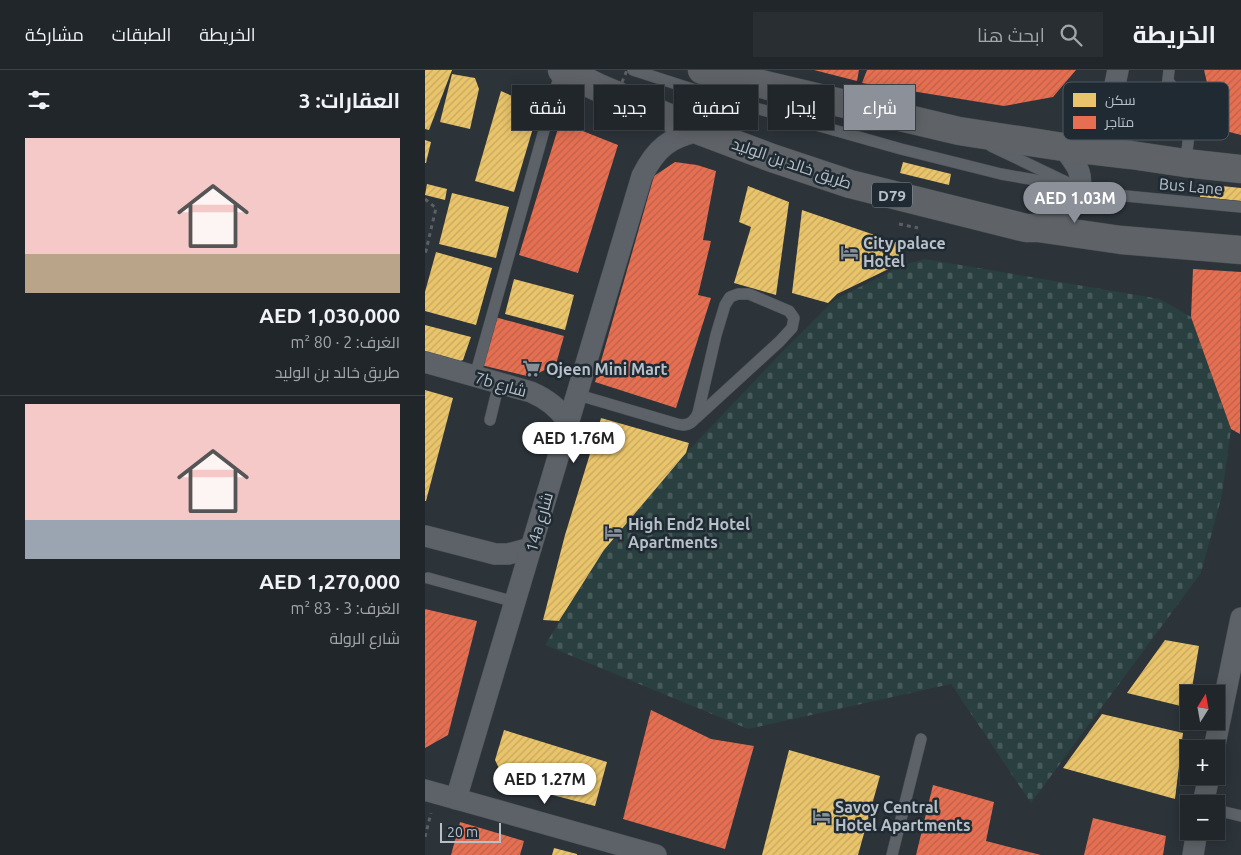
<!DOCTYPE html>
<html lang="ar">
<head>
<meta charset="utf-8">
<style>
  :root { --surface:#21262b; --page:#292e33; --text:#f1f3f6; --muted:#a2a5a9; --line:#3e4347; --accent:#8c9099 }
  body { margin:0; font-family:Ubuntu,Cairo,sans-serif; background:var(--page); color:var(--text); direction:rtl; height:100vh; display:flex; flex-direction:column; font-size:19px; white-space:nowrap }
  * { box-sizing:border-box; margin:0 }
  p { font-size:16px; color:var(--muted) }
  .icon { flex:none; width:28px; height:28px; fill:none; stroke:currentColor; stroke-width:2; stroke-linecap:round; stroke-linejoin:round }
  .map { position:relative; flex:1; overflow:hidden; direction:ltr }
  .side { display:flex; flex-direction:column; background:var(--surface); width:425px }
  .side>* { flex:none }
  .hud { position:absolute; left:15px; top:15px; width:475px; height:45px; direction:rtl; display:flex; gap:10px }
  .needle { width:32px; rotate:11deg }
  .fabs { position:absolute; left:755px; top:615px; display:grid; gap:10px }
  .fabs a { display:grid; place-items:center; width:45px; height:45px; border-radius:0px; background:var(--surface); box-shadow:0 2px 12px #0003,0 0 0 1px var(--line); font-size:25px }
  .scale { position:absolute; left:15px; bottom:12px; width:61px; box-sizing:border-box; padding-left:5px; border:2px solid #b7c0c9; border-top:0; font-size:14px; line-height:18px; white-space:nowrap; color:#b7c0c9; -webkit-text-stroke:4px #1f2a33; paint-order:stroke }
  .price { position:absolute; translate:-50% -42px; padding:0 11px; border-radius:18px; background:#fff; color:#222; font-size:16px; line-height:32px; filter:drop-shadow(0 1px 2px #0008) }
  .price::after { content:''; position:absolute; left:50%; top:30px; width:15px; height:11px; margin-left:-8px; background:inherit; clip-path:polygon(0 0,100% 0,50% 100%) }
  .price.current { background:var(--accent); color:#fff }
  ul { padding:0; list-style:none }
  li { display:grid; align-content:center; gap:10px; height:265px; padding:0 25px }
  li+li { border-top:1px solid var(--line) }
  li span { display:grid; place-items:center; height:155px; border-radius:0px; color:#555 }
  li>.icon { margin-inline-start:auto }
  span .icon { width:90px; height:90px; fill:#fffc; stroke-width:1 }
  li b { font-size:21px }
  h2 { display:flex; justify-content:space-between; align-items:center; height:60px; padding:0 25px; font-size:21px }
  .pill { padding:0 18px; border-radius:0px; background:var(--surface); box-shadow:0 2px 12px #0003,0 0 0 1px var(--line); font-size:18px; line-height:45px }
  .pill.current { background:var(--accent); color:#fff }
  header { display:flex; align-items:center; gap:30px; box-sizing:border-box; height:70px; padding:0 25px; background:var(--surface); border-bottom:1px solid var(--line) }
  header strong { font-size:24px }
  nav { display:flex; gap:28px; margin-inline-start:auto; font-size:18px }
  .search { width:350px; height:45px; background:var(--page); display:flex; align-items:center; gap:12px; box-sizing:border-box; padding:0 18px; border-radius:0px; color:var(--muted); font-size:19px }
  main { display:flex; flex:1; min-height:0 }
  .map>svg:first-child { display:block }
</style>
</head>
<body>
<header>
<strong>الخريطة</strong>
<div class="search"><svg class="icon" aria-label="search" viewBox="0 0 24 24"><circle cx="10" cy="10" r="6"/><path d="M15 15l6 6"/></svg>ابحث هنا</div>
<nav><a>الخريطة</a><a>الطبقات</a><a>مشاركة</a></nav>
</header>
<main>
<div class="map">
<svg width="816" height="785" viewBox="0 0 816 785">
  <defs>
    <pattern id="cemetery-stones" width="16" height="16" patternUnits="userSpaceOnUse" patternTransform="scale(1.25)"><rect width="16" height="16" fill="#2a3f3f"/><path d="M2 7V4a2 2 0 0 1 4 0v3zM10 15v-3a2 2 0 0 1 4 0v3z" fill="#475959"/></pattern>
    <pattern id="homes-hatch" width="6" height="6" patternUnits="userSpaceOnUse" patternTransform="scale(1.25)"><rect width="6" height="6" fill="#e9c46a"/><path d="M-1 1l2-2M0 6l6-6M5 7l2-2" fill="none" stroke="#c5a861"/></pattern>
    <pattern id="shops-hatch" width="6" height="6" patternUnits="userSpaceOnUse" patternTransform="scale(1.25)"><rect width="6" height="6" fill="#e76f51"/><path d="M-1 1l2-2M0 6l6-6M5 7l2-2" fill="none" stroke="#bb624c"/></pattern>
  </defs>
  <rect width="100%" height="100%" fill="#2c3339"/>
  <!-- cemetery -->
  <polygon fill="url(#cemetery-stones)" points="500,189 735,229 766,247 806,359 797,425 776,503 606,733 526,614 323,659 120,575 179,480 261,383 359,280 409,230 478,195"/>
  <!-- homes -->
  <g fill="url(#homes-hatch)">
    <polygon points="0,0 27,0 4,60 0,59"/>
    <polygon points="27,4 50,8 54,19 45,59 15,52"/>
    <polygon points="76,21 114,38 89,122 50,111"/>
    <polygon points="0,70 6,72 1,93 0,93"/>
    <polygon points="478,92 526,104 524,115 475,103"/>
    <polygon points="2,114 22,119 20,130 0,125"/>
    <polygon points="777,114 816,118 816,131 775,127"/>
    <polygon points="323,116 364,132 351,225 309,213 326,157 314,152"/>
    <polygon points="27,123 84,137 71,188 14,174"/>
    <polygon points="377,140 473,173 480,191 412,224 403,233 367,223"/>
    <polygon points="11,182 67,198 51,255 0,241 0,222"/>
    <polygon points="89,209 149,225 140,260 80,244"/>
    <polygon points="0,255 46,267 38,290 29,293 0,285"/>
    <polygon points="0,320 28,328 1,431 0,431"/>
    <polygon points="176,348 264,373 261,383 179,480 134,551 118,550 140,465"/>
    <polygon points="740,570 774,576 766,624 764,624 764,638 702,623"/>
    <polygon points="677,644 758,663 750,729 638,698"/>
    <polygon points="79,660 182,692 170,736 81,713 70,690"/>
    <polygon points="364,680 455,706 433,785 337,785"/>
    <polygon points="129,778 152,784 152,785 127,785"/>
  </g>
  <!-- shops -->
  <g fill="url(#shops-hatch)">
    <polygon points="389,0 434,0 432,11"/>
    <polygon points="442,0 651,0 628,27 579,36 437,13"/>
    <polygon points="779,0 816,0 816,65 793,59"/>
    <polygon points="135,52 193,75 153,203 94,185"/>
    <polygon points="250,92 272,95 291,101 278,170 286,171 273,225 286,228 251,338 170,312 229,106"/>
    <polygon points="768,199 816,202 815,364 806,359 766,247"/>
    <polygon points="70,247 139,266 131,294 106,307 56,295"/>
    <polygon points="0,539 52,551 23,665 0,678"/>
    <polygon points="226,640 286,669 329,676 300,779 198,749"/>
    <polygon points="508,715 569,732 561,771 616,785 491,785"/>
    <polygon points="668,748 741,766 738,785 659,785"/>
    <polygon points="35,752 99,771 95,785 26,785"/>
  </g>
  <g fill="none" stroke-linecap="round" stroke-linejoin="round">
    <defs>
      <g id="service">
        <polyline points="208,0 295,28 476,79 576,104 701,126 816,137"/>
        <path d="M743,11C768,42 766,57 760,93"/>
        <polyline points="740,37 744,0"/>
        <polyline points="566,76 641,112"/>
        <polyline points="50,306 136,0"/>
        <path d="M150,324L252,354C263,357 269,352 273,343L291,265L300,235L305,227L313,224H324L364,241L369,248L367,258L354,272L271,348"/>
        <polyline points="65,350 74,313"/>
        <polyline points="3,508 90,532"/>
        <polyline points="791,740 816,746"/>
        <polyline points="467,785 496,669"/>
      </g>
      <g id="minor">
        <polyline points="676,82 693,0"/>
        <path d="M613,158C633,146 666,125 652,97C648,90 643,84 638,77"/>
        <path d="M0,292L106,322C122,329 133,337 142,351"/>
        <polyline points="0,466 70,484 83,484 106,478"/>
        <polyline points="789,679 816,548"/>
        <polyline points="0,720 231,785"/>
        <path d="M31,729C93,521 154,313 217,106C231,78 245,67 275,61"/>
        <polyline points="778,734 784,706"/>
        <polyline points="768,785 772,761"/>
      </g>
      <g id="primary">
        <polyline points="137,0 172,17 275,61 347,88 425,114 601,158 613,158 696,170 816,180"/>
        <polyline points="277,0 534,61 638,77 706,85 760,93 816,99"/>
      </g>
    </defs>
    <!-- service casing -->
    <use href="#service" stroke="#4a4f54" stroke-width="12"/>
    <!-- minor casing -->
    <use href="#minor" stroke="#4a4f54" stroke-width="22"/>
    <!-- primary casing -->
    <use href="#primary" stroke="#4a5055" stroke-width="29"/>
    <!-- path -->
    <g stroke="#5a6064" stroke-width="3" stroke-dasharray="4 4" stroke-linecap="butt">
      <polyline points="0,129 11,138 0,185"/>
      <polyline points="474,154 493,158"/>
      <polyline points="0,767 6,743"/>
    </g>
    <!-- service -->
    <use href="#service" stroke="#5c6267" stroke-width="11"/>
    <!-- minor -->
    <use href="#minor" stroke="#5c6267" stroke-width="21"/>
    <!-- primary -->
    <use href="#primary" stroke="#5f6368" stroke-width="28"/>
    <!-- path-bridge -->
    <polyline stroke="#5a6064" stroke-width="3" stroke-dasharray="4 4" stroke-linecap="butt" points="185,42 202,0"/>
  </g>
  <!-- icons -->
  <defs>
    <symbol id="hotel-bare" viewBox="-9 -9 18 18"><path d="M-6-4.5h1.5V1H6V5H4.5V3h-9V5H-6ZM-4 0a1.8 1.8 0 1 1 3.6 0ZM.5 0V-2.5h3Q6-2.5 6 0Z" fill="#868f97" stroke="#1f2a33" stroke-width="2.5" paint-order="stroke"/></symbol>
    <symbol id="supermarket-bare" viewBox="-9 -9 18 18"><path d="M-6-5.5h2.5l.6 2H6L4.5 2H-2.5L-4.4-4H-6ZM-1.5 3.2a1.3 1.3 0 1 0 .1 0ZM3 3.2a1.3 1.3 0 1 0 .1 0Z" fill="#868f97" stroke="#1f2a33" stroke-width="2.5" paint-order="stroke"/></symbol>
  </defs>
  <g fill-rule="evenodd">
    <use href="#hotel-bare" x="412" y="170" width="25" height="25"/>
    <use href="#supermarket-bare" x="94" y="286" width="25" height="25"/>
    <use href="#hotel-bare" x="176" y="450" width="25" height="25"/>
    <use href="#hotel-bare" x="384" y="734" width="25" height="25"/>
  </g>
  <g text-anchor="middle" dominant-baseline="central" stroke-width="5" stroke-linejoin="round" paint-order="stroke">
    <!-- shield labels -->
    <rect fill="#1f2a33" stroke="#89939c" stroke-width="1" x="447" y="112.5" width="40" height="25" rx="4"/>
    <g font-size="15" font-weight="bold" fill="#b7c0c9">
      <text x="467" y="125">D79</text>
    </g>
    <!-- street labels -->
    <g font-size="16" fill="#b7c0c9" stroke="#1f2a33">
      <text transform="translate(367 93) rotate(19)">طريق خالد بن الوليد</text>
      <text transform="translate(766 116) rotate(5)">Bus Lane</text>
      <text transform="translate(76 314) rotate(16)">7b شارع</text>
      <text transform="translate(114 452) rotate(-74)">14a شارع</text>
    </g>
    <!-- poi labels -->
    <g font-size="16" font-weight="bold" fill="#b7c0c9" stroke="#1f2a33" text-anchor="start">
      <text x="438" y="173">City palace<tspan x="438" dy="18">Hotel</tspan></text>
      <text x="121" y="299">Ojeen Mini Mart</text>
      <text x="203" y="454">High End2 Hotel<tspan x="203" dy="18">Apartments</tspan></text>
      <text x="410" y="737">Savoy Central<tspan x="410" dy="18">Hotel Apartments</tspan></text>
    </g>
  </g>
  <!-- legend -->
  <rect x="638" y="12" width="166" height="58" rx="8" fill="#1f2a33" stroke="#4d5760" stroke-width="1"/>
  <rect x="648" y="23" width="23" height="14" fill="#e9c46a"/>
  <rect x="648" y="46" width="23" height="13" fill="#e76f51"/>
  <g font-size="14" fill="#b7c0c9">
    <text x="680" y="35">سكن</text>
    <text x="680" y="57">متاجر</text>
  </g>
</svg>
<div class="fabs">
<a><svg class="needle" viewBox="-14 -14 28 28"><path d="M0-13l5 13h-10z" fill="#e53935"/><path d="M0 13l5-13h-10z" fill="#a2a5a9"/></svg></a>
<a>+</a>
<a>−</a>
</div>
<div class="scale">20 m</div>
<b class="price current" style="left:650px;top:154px">AED 1.03M</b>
<b class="price" style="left:149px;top:394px">AED 1.76M</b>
<b class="price" style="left:120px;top:735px">AED 1.27M</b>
<div class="hud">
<a class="pill current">شراء</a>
<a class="pill">إيجار</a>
<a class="pill">تصفية</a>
<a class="pill">جديد</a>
<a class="pill">شقة</a>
</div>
</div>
<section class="side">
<h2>العقارات: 3<svg class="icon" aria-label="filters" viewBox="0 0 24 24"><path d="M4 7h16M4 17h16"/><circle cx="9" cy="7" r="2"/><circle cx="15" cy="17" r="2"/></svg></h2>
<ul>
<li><span style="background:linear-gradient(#f6c9c9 75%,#b9a48a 0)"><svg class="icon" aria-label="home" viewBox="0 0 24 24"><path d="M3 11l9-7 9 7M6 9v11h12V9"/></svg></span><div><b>AED 1,030,000</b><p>الغرف: 2 · 80 m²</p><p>طريق خالد بن الوليد</p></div></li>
<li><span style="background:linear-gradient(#f6c9c9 75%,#9aa5b1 0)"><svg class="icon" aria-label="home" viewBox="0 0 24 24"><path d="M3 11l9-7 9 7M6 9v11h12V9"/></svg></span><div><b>AED 1,270,000</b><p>الغرف: 3 · 83 m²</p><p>شارع الرولة</p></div></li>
</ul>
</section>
</main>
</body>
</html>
